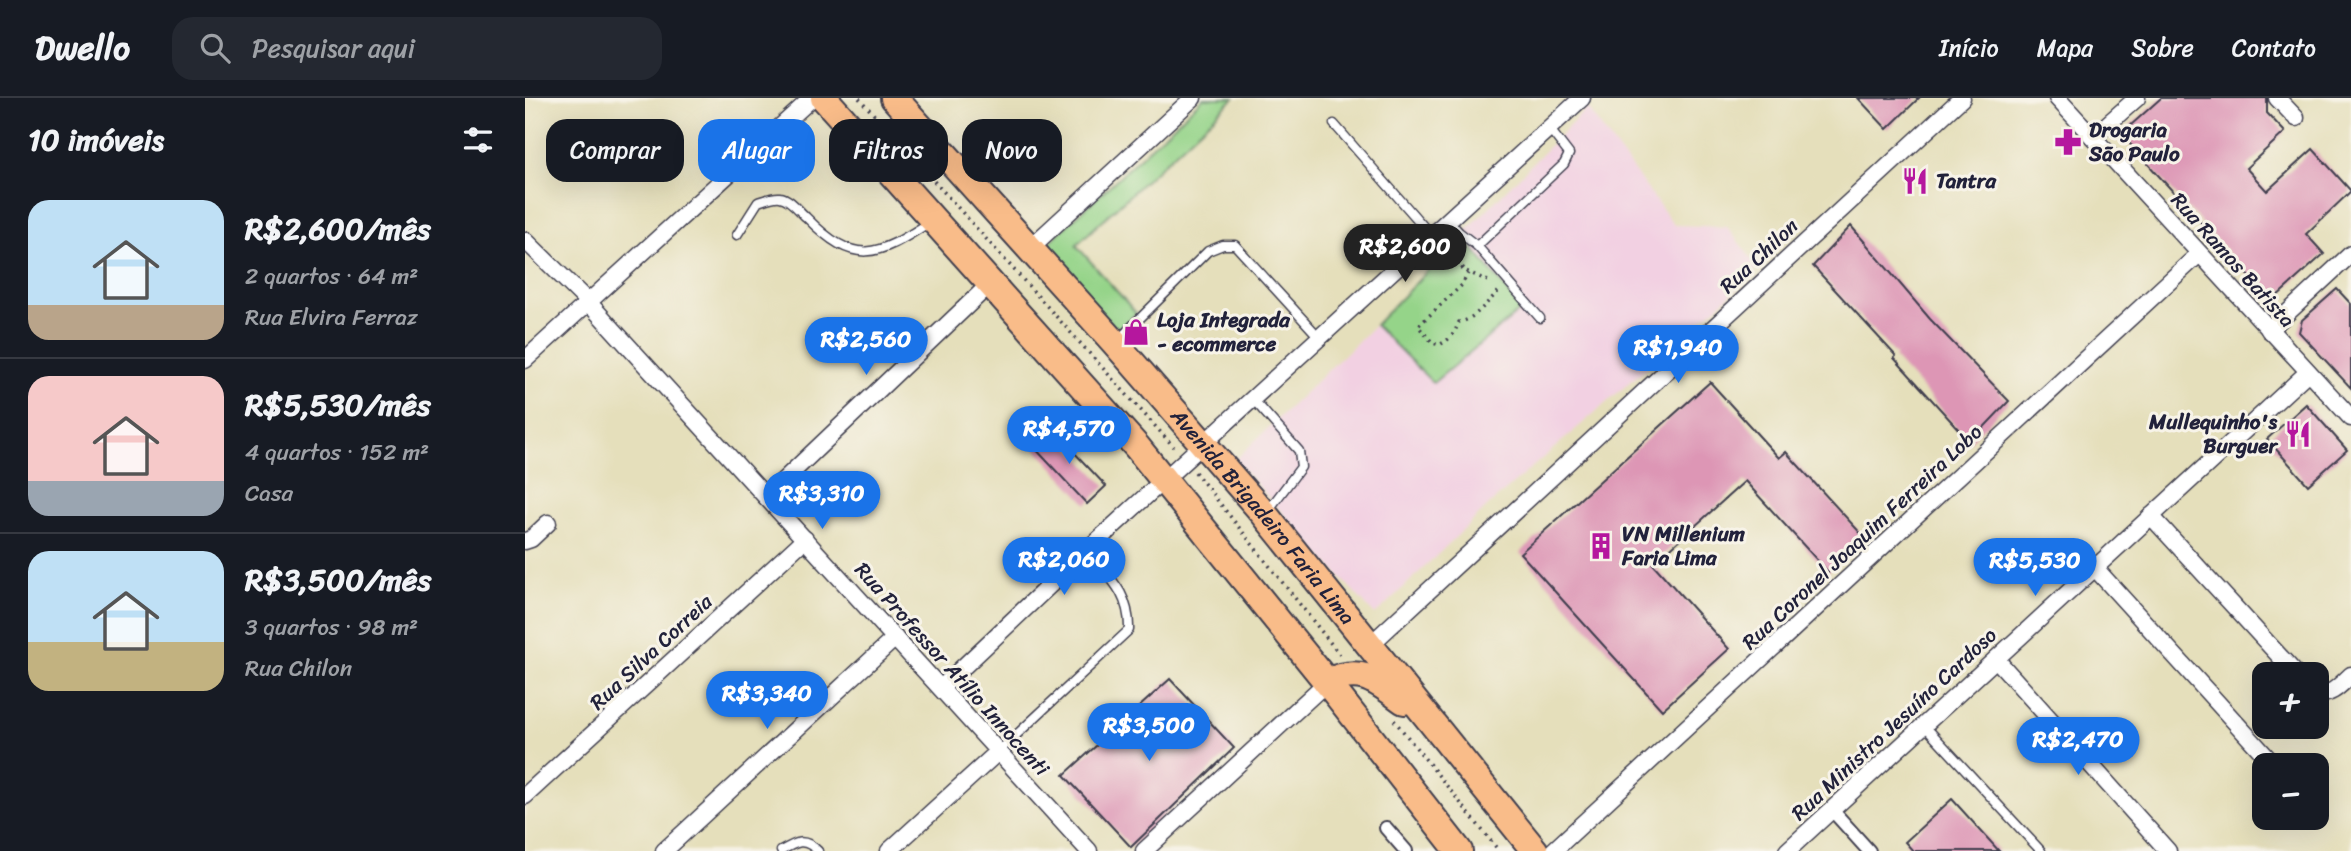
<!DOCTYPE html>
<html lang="pt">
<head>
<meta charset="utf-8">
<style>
  :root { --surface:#171b24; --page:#242831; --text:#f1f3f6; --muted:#9ea1a6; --line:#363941; --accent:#1a73e8 }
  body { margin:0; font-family:Sriracha,sans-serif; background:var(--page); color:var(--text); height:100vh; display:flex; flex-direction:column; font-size:26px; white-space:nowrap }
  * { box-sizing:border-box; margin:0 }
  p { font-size:23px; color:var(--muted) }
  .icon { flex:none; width:38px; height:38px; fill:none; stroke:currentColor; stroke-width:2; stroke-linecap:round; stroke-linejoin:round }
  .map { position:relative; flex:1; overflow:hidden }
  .drawer { display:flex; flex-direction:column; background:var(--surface); width:525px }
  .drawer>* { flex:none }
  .top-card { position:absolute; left:21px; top:21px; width:665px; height:63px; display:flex; gap:14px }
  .controls { position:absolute; left:1727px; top:564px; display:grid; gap:14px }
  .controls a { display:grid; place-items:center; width:77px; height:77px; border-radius:14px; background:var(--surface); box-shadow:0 7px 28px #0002; font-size:35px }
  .price { position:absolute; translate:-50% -60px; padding:0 16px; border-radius:24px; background:var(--accent); color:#fff; font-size:23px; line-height:46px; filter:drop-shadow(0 2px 4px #0008) }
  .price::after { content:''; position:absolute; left:50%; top:42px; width:21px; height:16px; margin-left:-10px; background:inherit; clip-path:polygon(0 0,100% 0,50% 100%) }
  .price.selected { background:#222; color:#fff }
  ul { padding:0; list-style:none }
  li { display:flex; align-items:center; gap:21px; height:175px; padding:0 28px }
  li+li { border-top:2px solid var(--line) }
  li span { display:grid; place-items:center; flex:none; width:196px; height:140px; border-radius:21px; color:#555 }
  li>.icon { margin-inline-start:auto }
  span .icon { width:84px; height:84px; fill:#fffc; stroke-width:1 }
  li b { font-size:30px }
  h2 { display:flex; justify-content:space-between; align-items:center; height:84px; padding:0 28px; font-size:30px }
  .tag { padding:0 24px; border-radius:21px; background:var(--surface); box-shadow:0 7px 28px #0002; font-size:24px; line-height:63px }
  .tag.selected { background:var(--accent); color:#fff }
  header { display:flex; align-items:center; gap:42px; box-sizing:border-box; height:98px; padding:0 35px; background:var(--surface); border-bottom:2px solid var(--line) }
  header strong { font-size:33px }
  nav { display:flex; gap:38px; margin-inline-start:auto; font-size:24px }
  .search { width:490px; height:63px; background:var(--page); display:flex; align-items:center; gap:18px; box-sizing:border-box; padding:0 24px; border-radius:21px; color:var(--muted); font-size:26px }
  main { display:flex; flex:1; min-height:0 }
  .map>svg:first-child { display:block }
</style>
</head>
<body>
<header>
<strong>Dwello</strong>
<div class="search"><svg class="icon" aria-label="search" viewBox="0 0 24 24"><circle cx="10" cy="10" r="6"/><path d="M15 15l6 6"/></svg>Pesquisar aqui</div>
<nav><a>Início</a><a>Mapa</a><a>Sobre</a><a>Contato</a></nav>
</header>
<main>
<section class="drawer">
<h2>10 imóveis<svg class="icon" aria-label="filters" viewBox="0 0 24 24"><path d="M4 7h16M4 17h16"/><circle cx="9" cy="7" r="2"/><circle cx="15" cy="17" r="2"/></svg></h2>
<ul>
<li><span style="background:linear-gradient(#bfe0f5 75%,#b9a48a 0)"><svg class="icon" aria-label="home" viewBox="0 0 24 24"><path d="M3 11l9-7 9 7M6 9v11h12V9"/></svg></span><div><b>R$2,600/mês</b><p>2 quartos · 64 m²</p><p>Rua Elvira Ferraz</p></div></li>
<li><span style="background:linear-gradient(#f6c9c9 75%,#9aa5b1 0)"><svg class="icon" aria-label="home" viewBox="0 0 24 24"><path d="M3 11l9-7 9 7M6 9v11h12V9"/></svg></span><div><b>R$5,530/mês</b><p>4 quartos · 152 m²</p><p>Casa</p></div></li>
<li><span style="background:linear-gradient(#bfe0f5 65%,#c2b280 0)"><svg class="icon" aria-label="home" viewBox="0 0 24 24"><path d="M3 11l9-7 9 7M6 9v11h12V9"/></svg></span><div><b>R$3,500/mês</b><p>3 quartos · 98 m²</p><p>Rua Chilon</p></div></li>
</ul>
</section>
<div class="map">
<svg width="1826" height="753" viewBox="0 0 1826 753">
  <rect width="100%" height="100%" fill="#f7f3e8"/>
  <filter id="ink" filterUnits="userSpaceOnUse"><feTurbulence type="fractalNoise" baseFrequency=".0143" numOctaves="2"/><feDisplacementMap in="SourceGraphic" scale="14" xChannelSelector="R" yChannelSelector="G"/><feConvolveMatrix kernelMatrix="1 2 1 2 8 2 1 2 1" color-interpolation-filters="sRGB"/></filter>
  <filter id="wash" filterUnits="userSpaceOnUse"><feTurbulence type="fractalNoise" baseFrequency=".00686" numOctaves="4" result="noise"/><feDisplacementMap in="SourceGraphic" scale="28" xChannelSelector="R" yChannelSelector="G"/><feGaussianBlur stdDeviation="1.57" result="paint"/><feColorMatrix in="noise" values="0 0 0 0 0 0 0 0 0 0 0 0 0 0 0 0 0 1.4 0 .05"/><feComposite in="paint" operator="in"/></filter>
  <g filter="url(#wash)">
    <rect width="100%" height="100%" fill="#e5dfbb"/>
    <!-- built -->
    <polygon fill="#f2d0e2" points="1062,10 1149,127 1202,129 1233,169 1220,184 966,405 850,517 710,362 850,227 908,285 997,210 937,137"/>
    <!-- green -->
    <g fill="#95d489" stroke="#5c7b62" stroke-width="2">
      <polygon points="678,0 709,0 551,147 611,215 592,232 517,151"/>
      <polygon points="937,137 997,211 908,285 850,227"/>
    </g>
    <g id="blocks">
      <!-- building -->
      <g fill="#dd96b5">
        <polygon points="1333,0 1394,0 1362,31"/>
        <polygon points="1636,0 1742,0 1742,15 1760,34 1721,70 1742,93 1788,51 1826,93 1781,136 1799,156 1751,199 1744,200 1596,36"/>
        <polygon points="1326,128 1405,221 1484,303 1445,344 1369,260 1371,258 1288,168"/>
        <polygon points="1812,191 1826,206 1826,290 1774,234 1777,222"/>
        <polygon points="1185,284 1254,360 1261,354 1340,440 1303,474 1220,383 1128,466 1204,551 1137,612 995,455"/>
        <polygon points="1781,306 1822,352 1783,387 1742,341"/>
        <polygon points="526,330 581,388 562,406 507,347"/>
        <polygon points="645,581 709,650 606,749 539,677"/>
        <polygon points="1427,701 1474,753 1388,753 1380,744"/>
      </g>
    </g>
  </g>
  <g filter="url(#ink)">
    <use href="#blocks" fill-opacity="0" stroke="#3f3e4e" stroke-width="2"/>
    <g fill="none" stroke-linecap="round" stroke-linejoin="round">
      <defs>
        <g id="service">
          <polyline points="809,26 906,137"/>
          <polyline points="923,122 934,134 952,148 1039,66 1044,56 1024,30"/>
          <path d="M212,137L233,104C239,102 249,98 255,99C265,100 274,113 281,119C330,169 351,159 405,124"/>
          <polyline points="952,148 1015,220"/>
          <polyline points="592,243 683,153 698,147 710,147 794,239"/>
          <polyline points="727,300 774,353 776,369 742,414"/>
          <polyline points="1399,627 1516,753"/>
          <path d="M474,653L604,532C605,495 584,479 562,452"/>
          <path d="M256,753C271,744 279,739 293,753"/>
        </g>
        <g id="pedestrian">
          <polyline points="1307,712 1344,753"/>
          <polyline points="861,730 881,753"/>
        </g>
        <g id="minor">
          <polyline points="1532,0 1826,320"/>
          <polyline points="1752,0 1771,20"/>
          <polyline points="1568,39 1612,0"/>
          <polyline points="0,142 63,204 564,753"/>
          <polyline points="505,150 668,0"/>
          <polyline points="1744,232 1826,156"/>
          <polyline points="0,262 287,0"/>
          <polyline points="241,399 466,185"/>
          <polyline points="1626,418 1771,576"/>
          <polyline points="0,443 6,441 23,425"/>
          <polyline points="1570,470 1749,667"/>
          <polyline points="845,547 1437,0"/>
          <polyline points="1471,561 1643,753"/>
          <polyline points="416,590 562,452 1057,0"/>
          <path d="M1792,595C1806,599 1816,586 1826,577"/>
          <polyline points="0,698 280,441"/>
          <polyline points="139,753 370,540"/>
          <polyline points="364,753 474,653"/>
          <polyline points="619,753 802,584"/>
          <polyline points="1028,753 1674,156"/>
          <polyline points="1262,753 1783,274"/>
        </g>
        <g id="primary">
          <polyline points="299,0 612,349 802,584 934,753"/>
          <path id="s1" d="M369,0L590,245L740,417L1010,753"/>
          <path d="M802,584C837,568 851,583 879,603"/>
        </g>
      </defs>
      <!-- service casing -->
      <use href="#service" stroke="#3f3e4e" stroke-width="11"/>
      <!-- pedestrian casing -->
      <use href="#pedestrian" stroke="#3f3e4e" stroke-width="16"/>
      <!-- minor casing -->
      <use href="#minor" stroke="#3f3e4e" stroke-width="19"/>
      <!-- primary casing -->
      <use href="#primary" stroke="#3f3e4e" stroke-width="30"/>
      <!-- path -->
      <g stroke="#3f3e4e" stroke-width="3.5" stroke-dasharray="2 5" stroke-linecap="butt">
        <polyline points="334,0 649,349"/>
        <polyline points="917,150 932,169 963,183"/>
        <polyline points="923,154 939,171"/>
        <path d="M943,175L937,187L893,228L908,245L914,247C926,241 929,236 934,224C948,223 963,203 974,193"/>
        <polyline points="670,374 815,557"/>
        <polyline points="869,622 974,753"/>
      </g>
      <!-- service -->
      <use href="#service" stroke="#fff" stroke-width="8"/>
      <!-- pedestrian -->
      <use href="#pedestrian" stroke="#fff" stroke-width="12"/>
      <!-- minor -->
      <use href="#minor" stroke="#fff" stroke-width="16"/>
      <!-- primary -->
      <use href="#primary" stroke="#f9bc89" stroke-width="26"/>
    </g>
  </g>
  <!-- icons -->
  <defs>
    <symbol id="pharmacy-bare" viewBox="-9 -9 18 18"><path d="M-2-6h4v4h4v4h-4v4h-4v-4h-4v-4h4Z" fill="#b5179e" stroke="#f7f3e8" stroke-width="2.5" paint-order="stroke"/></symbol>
    <symbol id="restaurant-bare" viewBox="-9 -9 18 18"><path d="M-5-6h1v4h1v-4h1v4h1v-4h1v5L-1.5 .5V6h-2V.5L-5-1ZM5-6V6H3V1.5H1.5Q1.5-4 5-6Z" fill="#b5179e" stroke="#f7f3e8" stroke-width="2.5" paint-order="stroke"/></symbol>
    <symbol id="shop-bare" viewBox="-9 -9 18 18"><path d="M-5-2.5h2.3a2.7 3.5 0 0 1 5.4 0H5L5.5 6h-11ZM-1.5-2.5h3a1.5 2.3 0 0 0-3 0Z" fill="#b5179e" stroke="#f7f3e8" stroke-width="2.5" paint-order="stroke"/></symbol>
    <symbol id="building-bare" viewBox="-9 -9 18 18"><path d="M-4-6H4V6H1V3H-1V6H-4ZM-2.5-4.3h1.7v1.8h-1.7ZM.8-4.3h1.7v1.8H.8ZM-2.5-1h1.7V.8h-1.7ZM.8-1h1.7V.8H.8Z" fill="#b5179e" stroke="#f7f3e8" stroke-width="2.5" paint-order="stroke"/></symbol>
  </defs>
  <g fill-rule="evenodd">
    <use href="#pharmacy-bare" x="1524" y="25" width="38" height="38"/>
    <use href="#restaurant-bare" x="1371" y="64" width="38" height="38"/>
    <use href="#shop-bare" x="592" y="215" width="38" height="38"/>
    <use href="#restaurant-bare" x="1754" y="317" width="38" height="38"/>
    <use href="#building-bare" x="1057" y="429" width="38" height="38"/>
  </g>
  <g text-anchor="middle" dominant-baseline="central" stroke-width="6" stroke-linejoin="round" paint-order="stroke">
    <!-- poi labels -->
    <g font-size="21" font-weight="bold" fill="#22223b" stroke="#f7f3e8" text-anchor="start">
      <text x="1564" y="32">Drogaria<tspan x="1564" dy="24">São Paulo</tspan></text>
      <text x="1411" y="83">Tantra</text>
      <text x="632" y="222">Loja Integrada<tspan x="632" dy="24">- ecommerce</tspan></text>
      <text x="1752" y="324" text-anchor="end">Mullequinho's<tspan x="1752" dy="24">Burguer</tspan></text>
      <text x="1097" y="436">VN Millenium<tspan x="1097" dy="24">Faria Lima</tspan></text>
    </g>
    <!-- street labels -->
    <g font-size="21" fill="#22223b" stroke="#f7f3e8">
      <text transform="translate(1234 158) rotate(-43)">Rua Chilon</text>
      <text transform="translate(1708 162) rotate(48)">Rua Ramos Batista</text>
      <text stroke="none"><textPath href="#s1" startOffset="558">Avenida Brigadeiro Faria Lima</textPath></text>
      <text transform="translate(1337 439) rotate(-43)">Rua Coronel Joaquim Ferreira Lobo</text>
      <text transform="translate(126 554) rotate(-43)">Rua Silva Correia</text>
      <text transform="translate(427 571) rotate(48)">Rua Professor Atílio Innocenti</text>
      <text transform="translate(1369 626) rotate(-43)">Rua Ministro Jesuíno Cardoso</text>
    </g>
  </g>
</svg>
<div class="controls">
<a>+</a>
<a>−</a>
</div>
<b class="price selected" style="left:880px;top:186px">R$2,600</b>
<b class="price" style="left:341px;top:279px">R$2,560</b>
<b class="price" style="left:1153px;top:287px">R$1,940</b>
<b class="price" style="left:544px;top:368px">R$4,570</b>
<b class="price" style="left:297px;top:433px">R$3,310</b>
<b class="price" style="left:539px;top:499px">R$2,060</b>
<b class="price" style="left:1510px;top:500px">R$5,530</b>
<b class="price" style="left:242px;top:633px">R$3,340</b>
<b class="price" style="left:624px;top:665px">R$3,500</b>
<b class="price" style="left:1553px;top:679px">R$2,470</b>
<div class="top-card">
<a class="tag">Comprar</a>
<a class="tag selected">Alugar</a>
<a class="tag">Filtros</a>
<a class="tag">Novo</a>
</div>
</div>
</main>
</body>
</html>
